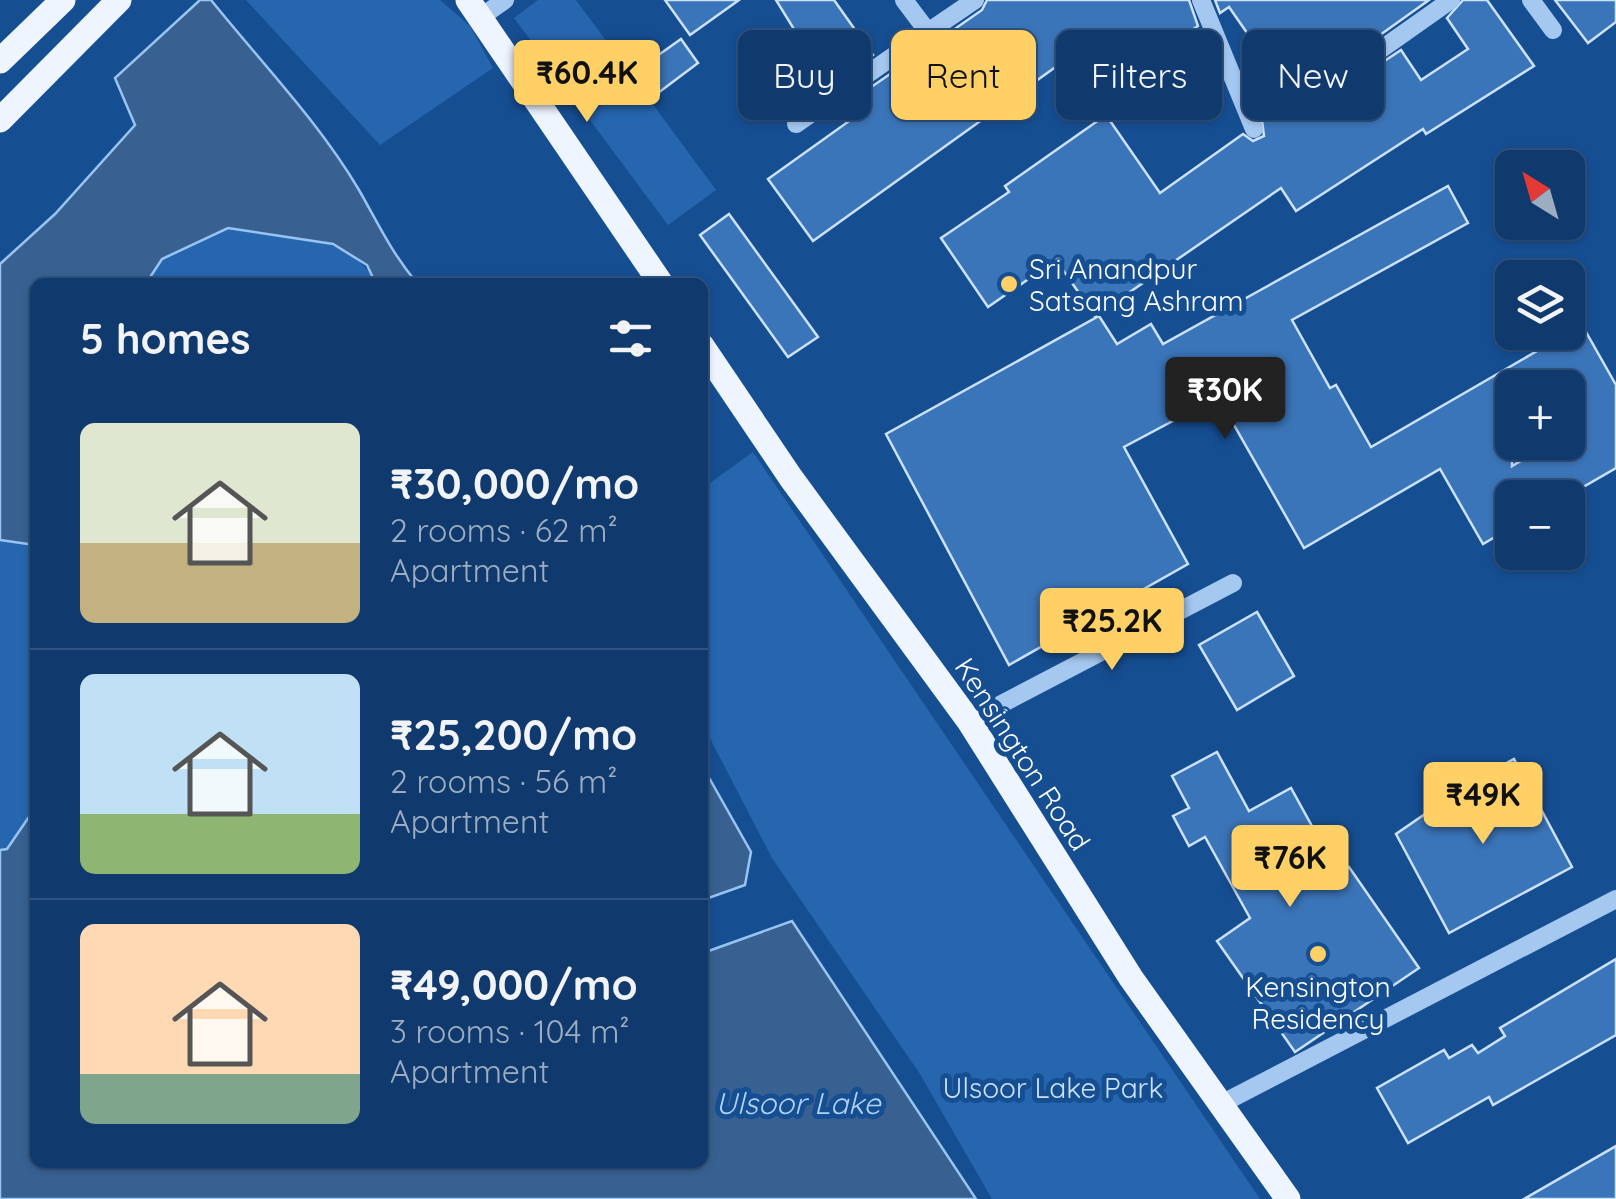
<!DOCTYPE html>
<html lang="en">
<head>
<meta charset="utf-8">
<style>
  :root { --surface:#103a6e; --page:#1e4576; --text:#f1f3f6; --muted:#9cadc2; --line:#305481; --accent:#ffd065 }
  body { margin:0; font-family:Quicksand,sans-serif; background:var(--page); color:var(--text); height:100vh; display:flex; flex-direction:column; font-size:38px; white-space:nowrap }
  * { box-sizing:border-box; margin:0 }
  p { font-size:32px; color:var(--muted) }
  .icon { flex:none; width:55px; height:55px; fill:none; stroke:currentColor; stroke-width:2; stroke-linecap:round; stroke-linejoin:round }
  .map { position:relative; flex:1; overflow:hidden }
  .side { position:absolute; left:30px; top:278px; width:678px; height:890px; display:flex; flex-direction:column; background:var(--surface); border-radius:15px; box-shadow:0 2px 8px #0004,0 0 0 2px var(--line) }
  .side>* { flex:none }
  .hud { position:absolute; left:738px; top:30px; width:728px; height:90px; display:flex; gap:20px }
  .needle { width:65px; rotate:323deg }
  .controls { position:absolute; left:1495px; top:150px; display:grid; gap:20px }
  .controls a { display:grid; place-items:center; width:90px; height:90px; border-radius:15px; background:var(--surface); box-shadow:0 2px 8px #0004,0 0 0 2px var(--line); font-size:50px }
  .price { position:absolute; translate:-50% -85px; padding:0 22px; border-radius:10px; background:var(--accent); color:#111; font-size:32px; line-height:65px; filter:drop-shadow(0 2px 5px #0008) }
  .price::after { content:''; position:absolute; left:50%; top:60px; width:30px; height:22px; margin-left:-15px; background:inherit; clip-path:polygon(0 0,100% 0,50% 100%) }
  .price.on { background:#222; color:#fff }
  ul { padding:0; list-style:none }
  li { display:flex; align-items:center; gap:30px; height:250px; padding:0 50px }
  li+li { border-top:2px solid var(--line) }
  li span { display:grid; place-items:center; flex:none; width:280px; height:200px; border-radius:15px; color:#555 }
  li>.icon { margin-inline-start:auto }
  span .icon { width:120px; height:120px; fill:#fffc; stroke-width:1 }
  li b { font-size:42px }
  h2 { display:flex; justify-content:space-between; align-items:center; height:120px; padding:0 50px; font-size:42px }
  .tag { padding:0 35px; border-radius:15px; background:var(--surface); box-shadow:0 2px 8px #0004,0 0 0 2px var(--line); font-size:35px; line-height:90px }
  .tag.on { background:var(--accent); color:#111 }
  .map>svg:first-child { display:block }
</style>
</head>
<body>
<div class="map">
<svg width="1616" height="1199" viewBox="0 0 1616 1199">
  <rect width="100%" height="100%" fill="#164e92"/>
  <!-- green -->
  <g fill="#2666af">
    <polygon points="246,0 440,0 470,26 493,68 380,145"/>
    <polygon points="538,0 576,0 716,190 668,225 514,18"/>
    <path d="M228,228C277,236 350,232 375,282H147L162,259Z"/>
    <polygon points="753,452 1260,1199 992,1199 920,1074 772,858 703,725 703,488"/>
    <polygon points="0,540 35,545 35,808 7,849 0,850"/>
  </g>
  <!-- water -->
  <g fill="#386192" stroke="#98c4f3" stroke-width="2.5">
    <path d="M200,0H211C260,61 319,122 359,190C379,225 390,250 416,282H375L367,265L333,244L228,228L162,259L147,282H35V545L0,540V264L55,214L135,125L115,78Z"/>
    <polygon points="703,767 751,852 745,885 703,900"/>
    <polygon points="35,808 35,1162 702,1162 703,953 792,921 976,1199 0,1199 0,850 7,849"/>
  </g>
  <!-- building -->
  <g fill="#3b75b9" stroke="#cce2fc" stroke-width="2.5" fill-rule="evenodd">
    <polygon points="665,0 739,0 690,35"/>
    <polygon points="776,0 834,0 873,55 829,86"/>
    <polygon points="987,0 1189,0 1198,26 1123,73 1133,86 1092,115 1057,66 813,241 768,179 852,119 844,106 982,10"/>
    <polygon points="1215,0 1429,0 1359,50 1354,60 1360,71 1368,72 1401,50 1421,80 1468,49 1447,18 1463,0 1487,0 1534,66 1426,134 1423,129 1296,211 1281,188 1095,316 1056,260 988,307 941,238 1009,192 1005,186 1106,115 1160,193 1243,134 1253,141 1264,136 1261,113 1269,109 1243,64 1261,53 1229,7 1220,13"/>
    <polygon points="1555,0 1616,0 1616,22 1588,43"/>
    <polygon points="681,39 698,63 654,96 636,71"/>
    <path d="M1448,186L1468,223L1292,320L1330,388L1336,385L1371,447L1582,325L1616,385V468L1564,498H1512V527L1483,544L1440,469L1304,548L1218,397L1124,447L1188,564L1009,665L886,434L1099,316L1117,344L1151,324L1163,344ZM1512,388H1568V442H1553L1512,466Z"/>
    <polygon points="729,214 818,337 788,357 700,235"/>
    <polygon points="1257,612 1294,676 1237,710 1199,645"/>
    <polygon points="1217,752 1249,811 1291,788 1313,828 1294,838 1323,886 1349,867 1419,968 1295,1052 1217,941 1250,918 1205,837 1189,846 1173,816 1189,808 1172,776"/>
    <polygon points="1514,759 1572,867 1449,933 1396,834 1470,783"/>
    <polygon points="1616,959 1616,1035 1493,1105 1489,1097 1408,1143 1377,1088 1444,1050 1449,1058 1472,1045 1478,1053 1505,1036 1500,1028"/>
    <polygon points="1616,1146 1616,1199 1524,1199"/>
  </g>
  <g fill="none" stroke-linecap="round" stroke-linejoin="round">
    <!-- minor -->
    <g stroke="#a5c8f1" stroke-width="18">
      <polyline points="904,0 928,32 975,0"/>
      <polyline points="1201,0 1254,129"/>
      <polyline points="1531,0 1553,30"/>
      <polyline points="481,17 505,0"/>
      <polyline points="1366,60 1451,0"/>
      <polyline points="796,124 928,32"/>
      <polyline points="969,721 1233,583"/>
      <polyline points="1221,1104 1616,899"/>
    </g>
    <!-- major -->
    <g stroke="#eff5ff" stroke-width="25">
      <polyline points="468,0 660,282"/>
      <polyline points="0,61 63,0"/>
      <polyline points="0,120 119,0"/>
      <polyline points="702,346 791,478 969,721 1131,978 1288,1199"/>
    </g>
  </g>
  <!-- markers -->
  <g fill="#ffd065" stroke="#164e92" stroke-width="4">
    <circle cx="1009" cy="284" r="10"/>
    <circle cx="1318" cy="954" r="10"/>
  </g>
  <g text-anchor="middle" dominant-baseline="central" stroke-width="10" stroke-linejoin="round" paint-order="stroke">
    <!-- poi labels -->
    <g font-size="28" fill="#fff" stroke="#164e92" text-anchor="start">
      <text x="1029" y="268">Sri Anandpur<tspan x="1029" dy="32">Satsang Ashram</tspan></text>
      <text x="1318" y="986" text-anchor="middle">Kensington<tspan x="1318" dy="32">Residency</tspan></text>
    </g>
    <!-- street labels -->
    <g font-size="28" fill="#fff" stroke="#164e92">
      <text transform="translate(1023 754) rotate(57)">Kensington Road</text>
    </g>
    <!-- park labels -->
    <g font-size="28" fill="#cce2fc" stroke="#164e92">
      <text x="1053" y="1087">Ulsoor Lake Park</text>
    </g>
    <!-- water labels -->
    <g font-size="30" font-style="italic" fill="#b1d2f7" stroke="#164e92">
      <text x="798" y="1103">Ulsoor Lake</text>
    </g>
  </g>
</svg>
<div class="controls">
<a><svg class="needle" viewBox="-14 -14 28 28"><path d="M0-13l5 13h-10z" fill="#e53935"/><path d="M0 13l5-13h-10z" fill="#9cadc2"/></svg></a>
<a><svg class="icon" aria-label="layers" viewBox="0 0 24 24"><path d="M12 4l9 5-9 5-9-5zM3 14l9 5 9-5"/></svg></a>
<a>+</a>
<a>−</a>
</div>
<b class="price" style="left:587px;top:125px">₹60.4K</b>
<b class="price on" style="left:1225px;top:442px">₹30K</b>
<b class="price" style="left:1112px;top:673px">₹25.2K</b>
<b class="price" style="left:1483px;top:847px">₹49K</b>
<b class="price" style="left:1290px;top:910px">₹76K</b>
<div class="hud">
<a class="tag">Buy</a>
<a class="tag on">Rent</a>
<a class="tag">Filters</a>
<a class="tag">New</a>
</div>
<section class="side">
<h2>5 homes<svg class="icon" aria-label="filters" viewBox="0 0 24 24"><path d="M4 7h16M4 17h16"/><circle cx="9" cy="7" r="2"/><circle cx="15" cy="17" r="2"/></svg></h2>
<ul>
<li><span style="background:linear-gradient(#dfe7d0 60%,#c2b280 0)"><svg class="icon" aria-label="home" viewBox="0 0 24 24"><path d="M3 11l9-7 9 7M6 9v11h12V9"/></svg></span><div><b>₹30,000/mo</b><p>2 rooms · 62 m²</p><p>Apartment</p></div></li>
<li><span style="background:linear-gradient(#bfe0f5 70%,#8fb573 0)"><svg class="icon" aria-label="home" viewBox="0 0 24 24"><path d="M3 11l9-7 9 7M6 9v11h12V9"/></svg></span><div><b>₹25,200/mo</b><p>2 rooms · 56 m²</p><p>Apartment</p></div></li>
<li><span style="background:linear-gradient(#ffd9b3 75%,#7fa58c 0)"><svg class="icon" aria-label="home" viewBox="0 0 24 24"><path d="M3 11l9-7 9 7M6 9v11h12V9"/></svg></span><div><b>₹49,000/mo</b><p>3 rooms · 104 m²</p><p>Apartment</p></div></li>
</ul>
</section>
</div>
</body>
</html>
